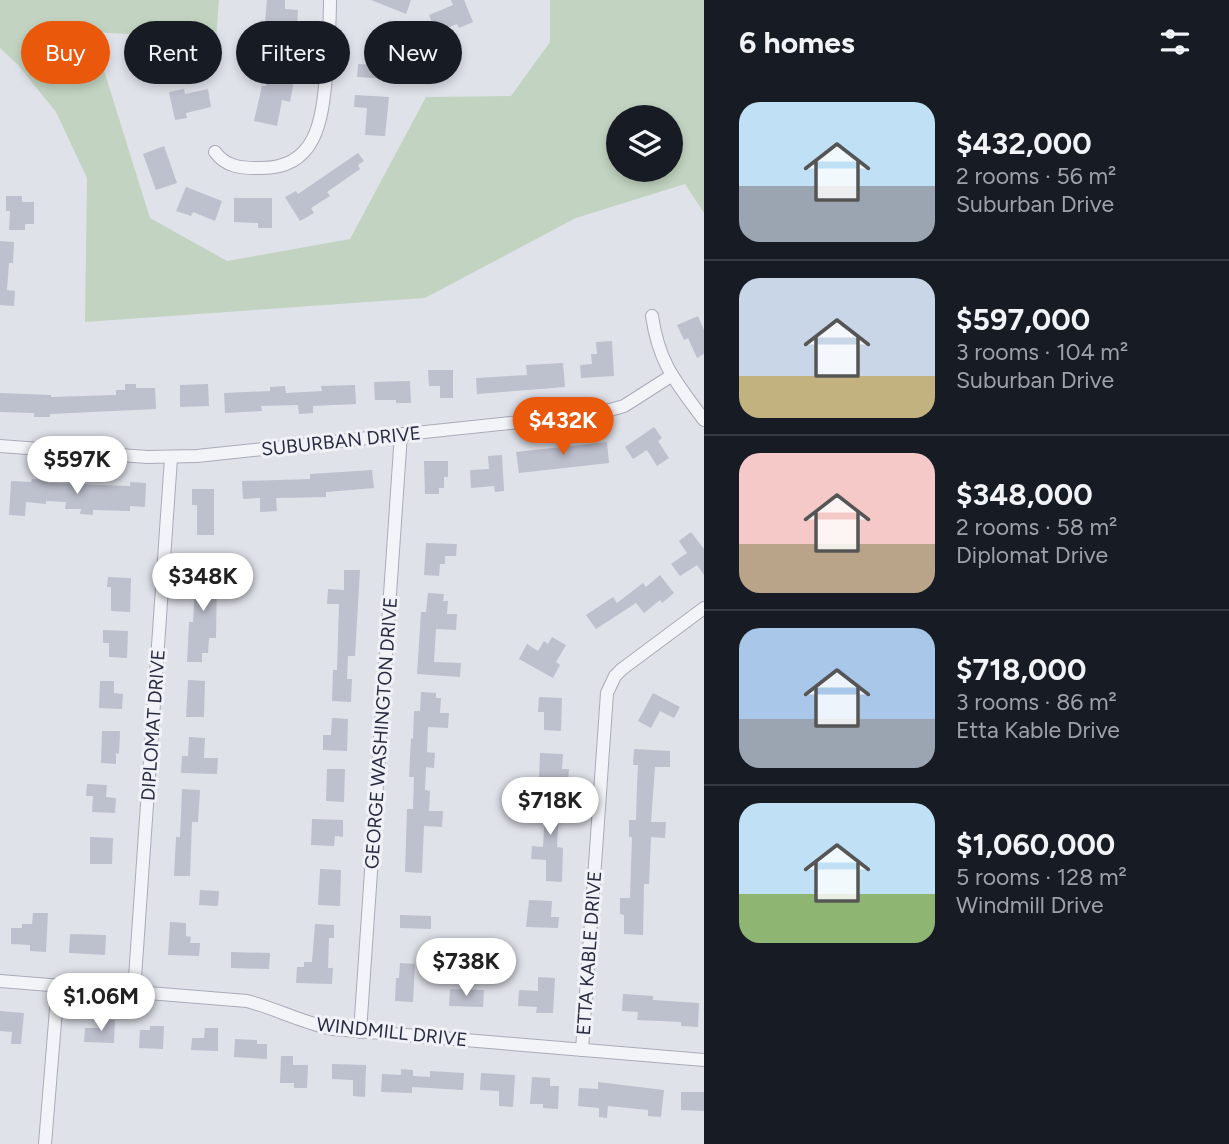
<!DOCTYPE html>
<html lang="en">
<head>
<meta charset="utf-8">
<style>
  :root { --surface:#171b24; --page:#242831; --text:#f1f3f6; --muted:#9ea1a6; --line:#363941; --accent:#ea580c }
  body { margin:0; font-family:Figtree,sans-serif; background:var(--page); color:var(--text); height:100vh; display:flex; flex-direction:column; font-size:26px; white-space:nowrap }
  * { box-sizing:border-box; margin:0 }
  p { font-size:23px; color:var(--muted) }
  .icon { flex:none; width:38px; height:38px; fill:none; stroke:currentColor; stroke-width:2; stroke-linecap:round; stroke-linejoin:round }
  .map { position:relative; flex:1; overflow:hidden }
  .details { display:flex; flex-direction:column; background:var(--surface); width:525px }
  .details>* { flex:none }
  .hud { position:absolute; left:21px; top:21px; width:578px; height:63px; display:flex; gap:14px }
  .controls { position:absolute; left:606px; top:105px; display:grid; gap:14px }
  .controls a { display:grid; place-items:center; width:77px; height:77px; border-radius:50%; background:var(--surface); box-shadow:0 4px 10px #0003; font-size:35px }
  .price { position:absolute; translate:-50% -60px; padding:0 16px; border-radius:24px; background:#fff; color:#222; font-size:23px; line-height:46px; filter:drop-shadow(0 2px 4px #0008) }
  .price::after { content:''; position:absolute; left:50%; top:42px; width:21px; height:16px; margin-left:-10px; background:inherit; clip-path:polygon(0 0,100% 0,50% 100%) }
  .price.selected { background:var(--accent); color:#fff }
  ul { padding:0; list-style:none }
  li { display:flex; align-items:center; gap:21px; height:175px; padding:0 35px }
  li+li { border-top:2px solid var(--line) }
  li span { display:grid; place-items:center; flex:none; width:196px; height:140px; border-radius:21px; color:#555 }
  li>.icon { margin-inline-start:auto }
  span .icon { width:84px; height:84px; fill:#fffc; stroke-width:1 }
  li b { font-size:30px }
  h2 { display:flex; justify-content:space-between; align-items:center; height:84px; padding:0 35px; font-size:30px }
  .pill { padding:0 24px; border-radius:32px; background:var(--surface); box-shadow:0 4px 10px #0003; font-size:24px; line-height:63px }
  .pill.selected { background:var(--accent); color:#fff }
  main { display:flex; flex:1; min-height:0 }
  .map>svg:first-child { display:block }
</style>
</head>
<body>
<main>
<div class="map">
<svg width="704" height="1144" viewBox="0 0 704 1144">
  <rect width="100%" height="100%" fill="#e0e2ea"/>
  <!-- green -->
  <path fill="#c2d4c1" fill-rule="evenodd" d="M0,0H219L216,39L92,32L150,218L227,261L350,239L426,97L511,96L550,42V0H704V213L685,184L576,218L425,298L85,322L87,178L56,112L18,65L0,48ZM618,117H670V170H618Z"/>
  <!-- building -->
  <g fill="#bdc0cd">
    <polygon points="267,0 285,0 285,9 298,10 293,86 290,102 282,100 277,126 254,121 262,86 266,86 272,21 265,21"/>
    <polygon points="371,0 411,0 406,14"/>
    <polygon points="451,0 464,0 473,22 459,28 457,24 436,32 429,15 453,5"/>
    <polygon points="374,45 392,46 392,51 397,52 396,73 389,73 389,79 357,77 358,64 373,65"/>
    <polygon points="184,89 185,94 208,89 211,107 186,113 187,118 175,120 169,92"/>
    <polygon points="355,95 389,97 385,136 365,135 367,108 354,107"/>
    <polygon points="164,146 177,183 156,190 143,154"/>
    <polygon points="358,153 364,161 358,165 360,169 327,192 330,196 311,208 314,213 300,221 285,197 296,191 298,194"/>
    <polygon points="186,187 222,201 215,221 193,212 191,216 176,211"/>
    <polygon points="6,196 22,196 22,202 34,202 34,224 25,224 25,230 9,230 10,211 6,211"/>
    <polygon points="234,198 272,198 272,228 258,228 258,223 234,222"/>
    <polygon points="0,241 14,242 13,263 9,263 7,290 15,291 14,306 0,305"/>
    <polygon points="698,316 704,330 704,354 697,358 688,338 684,340 677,325"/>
    <polygon points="612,341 614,376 581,378 580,365 592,364 591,354 597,354 596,342"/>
    <polygon points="563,363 565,387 477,394 476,378 527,375 526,365"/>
    <polygon points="428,370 453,370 453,398 440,398 440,386 429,386"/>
    <polygon points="410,381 411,403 396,403 396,400 375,400 374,382"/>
    <polygon points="125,384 136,384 136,388 155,388 156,409 50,414 50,417 34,417 34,413 0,412 0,393 51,395 51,397 116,395 116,390 125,390"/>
    <polygon points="208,384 209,406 180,407 180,385"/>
    <polygon points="355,385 356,404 313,406 313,413 299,414 298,405 261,406 262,411 225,413 224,393 270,391 270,387 285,386 286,393 322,391 321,386"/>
    <polygon points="654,427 662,438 658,441 669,458 657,466 647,450 633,459 625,447"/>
    <polygon points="607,442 609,463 519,473 516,452"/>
    <polygon points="502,455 504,491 495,492 494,486 471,488 470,470 489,469 488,456"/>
    <polygon points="424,461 448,461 448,477 444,477 444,488 439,488 439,494 425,494"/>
    <polygon points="372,470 374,488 326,492 326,497 276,498 277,511 260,512 260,498 243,499 242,481 310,479 310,474"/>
    <polygon points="32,479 48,480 48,483 100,485 130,486 130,482 146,483 145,507 130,506 130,511 93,510 93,515 80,514 81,509 65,509 66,502 46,501 46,504 26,502 25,516 9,515 11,481 31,482"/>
    <polygon points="192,489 214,489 214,535 197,535 197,505 192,505"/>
    <polygon points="691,532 704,549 704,575 697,565 680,576 671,564 687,553 679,541"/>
    <polygon points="426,543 457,544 456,556 445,556 445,564 440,564 439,576 424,575"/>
    <polygon points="196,567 223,570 223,579 217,579 216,638 209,638 208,653 202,653 202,662 187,662 189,622 193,622"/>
    <polygon points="344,570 360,570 355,656 348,656 347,679 352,679 351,702 332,701 333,670 337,670 339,604 327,604 328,589 344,590"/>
    <polygon points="660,575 674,593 662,603 660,600 644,613 636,603 596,629 586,615 613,597 617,603 643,583 646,587"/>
    <polygon points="108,577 131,578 130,612 111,611 111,587 107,587"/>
    <polygon points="428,593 444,594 443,601 448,601 447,614 457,614 456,630 436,629 434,662 461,663 460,677 417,674 421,612 426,612"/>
    <polygon points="103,630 128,631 127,658 109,657 109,643 103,643"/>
    <polygon points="552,637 566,645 556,662 560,665 553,678 519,659 527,644 538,651 544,641 548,644"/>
    <polygon points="188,680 205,681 204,717 186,717"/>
    <polygon points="100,681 114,681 114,693 123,694 122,709 99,708"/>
    <polygon points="421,692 436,693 436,698 441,698 440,713 449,713 448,728 428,727 427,752 435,753 434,768 426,767 425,790 430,791 429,811 443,811 442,827 424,826 422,873 405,872 407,809 413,809 414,777 409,777 411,738 413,739 414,711 420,711"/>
    <polygon points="653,693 680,707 674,718 660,711 651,728 638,721"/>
    <polygon points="539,697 562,698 561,731 544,730 544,712 538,712"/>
    <polygon points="332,718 348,719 347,751 323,750 323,735 331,735"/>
    <polygon points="102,731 120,731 119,754 116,753 116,764 101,763"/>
    <polygon points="189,737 205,738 204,758 218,758 217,774 181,773 182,756 188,756"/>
    <polygon points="634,749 670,751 670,767 655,767 651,822 666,822 665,838 651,837 649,884 644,884 643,935 624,934 624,915 620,914 620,898 630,898 632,837 629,837 629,820 636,820 637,785 638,765 633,765"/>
    <polygon points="540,753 563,754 562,769 569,769 568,781 539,779"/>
    <polygon points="327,769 345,769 344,802 326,801"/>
    <polygon points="87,784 107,785 106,797 116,798 115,813 92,812 93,796 86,796"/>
    <polygon points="182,789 200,790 198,822 192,822 190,876 174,876 176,837 180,837"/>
    <polygon points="532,797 566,799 565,813 559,813 557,847 563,848 562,882 546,881 546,860 531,859 532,846 543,847 545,812 532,811"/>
    <polygon points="312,819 343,820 343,837 335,836 334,846 311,845"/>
    <polygon points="90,837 113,838 112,864 90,864"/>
    <polygon points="320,869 341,870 340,906 318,905"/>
    <polygon points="200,890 219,891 218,906 199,905"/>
    <polygon points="529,900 552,901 551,917 559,917 558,928 526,927"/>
    <polygon points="33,913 48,913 46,952 30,951 30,945 11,944 11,928 22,928 22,924 32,924"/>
    <polygon points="400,915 431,916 431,929 400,928"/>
    <polygon points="170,922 186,923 186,936 191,937 190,943 200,943 199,956 168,955"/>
    <polygon points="315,924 334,925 334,938 329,938 328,968 333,968 332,984 296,983 297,967 304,967 304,962 312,962"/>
    <polygon points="70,934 106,935 105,955 69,953"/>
    <polygon points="231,952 270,953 269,969 231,968"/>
    <polygon points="400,963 415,964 413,1002 395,1001 396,978 399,978"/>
    <polygon points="538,977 555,978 553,1013 536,1013 537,1007 518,1006 519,990 538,991"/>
    <polygon points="450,989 484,990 483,1007 449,1006"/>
    <polygon points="623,994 653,996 653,1000 699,1003 698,1027 681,1026 681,1022 637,1020 638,1012 622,1011"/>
    <polygon points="0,1011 24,1013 21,1044 11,1044 12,1032 0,1031"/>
    <polygon points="100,1019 115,1020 114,1043 84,1042 85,1028 100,1028"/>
    <polygon points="150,1026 164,1026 163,1049 139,1048 140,1030 150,1030"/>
    <polygon points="205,1028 218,1028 218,1051 191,1050 192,1038 204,1038"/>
    <polygon points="235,1039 257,1040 257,1044 267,1044 267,1059 234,1057"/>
    <polygon points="281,1056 293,1056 293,1065 308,1065 307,1088 294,1088 294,1083 280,1083"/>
    <polygon points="332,1064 366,1065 365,1097 353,1096 353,1080 332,1079"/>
    <polygon points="401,1069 413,1070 413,1076 430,1077 430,1071 464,1073 463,1090 412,1087 412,1093 381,1092 382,1074 401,1075"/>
    <polygon points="481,1073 515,1075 513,1107 499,1106 499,1091 480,1090"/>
    <polygon points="532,1077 550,1078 550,1086 559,1086 558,1109 543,1108 543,1104 530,1104"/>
    <polygon points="598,1082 664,1090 661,1117 648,1116 648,1110 608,1106 607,1118 599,1117 599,1108 578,1106 579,1088 598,1089"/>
    <polygon points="681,1092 704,1092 704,1111 681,1110"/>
  </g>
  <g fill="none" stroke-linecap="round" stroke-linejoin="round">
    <defs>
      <g id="street">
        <path d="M215,152C226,167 241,168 258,168C317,170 322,120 326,76C328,50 330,26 330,0"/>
        <path d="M652,316C659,364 676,382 704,420"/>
        <polyline points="0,446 147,457 197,456 596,414 624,406 671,376"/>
        <path d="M0,981L247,1001C277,1009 303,1023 333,1029L704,1060"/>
        <polyline points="134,992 171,458"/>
        <polyline points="360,1032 401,434"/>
        <polyline points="582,1050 607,693 615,676 622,669 704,608"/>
        <polyline points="45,1144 58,985"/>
      </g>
    </defs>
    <!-- street casing -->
    <use href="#street" stroke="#a9abb8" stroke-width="14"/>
    <!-- street -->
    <use href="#street" stroke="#f3f4f8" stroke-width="12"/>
  </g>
  <g text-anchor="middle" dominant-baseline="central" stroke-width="6" stroke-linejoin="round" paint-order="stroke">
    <!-- street labels -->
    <g font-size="19" fill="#282c42" stroke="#f0f2f7">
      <text transform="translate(341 441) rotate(-6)">SUBURBAN DRIVE</text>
      <text transform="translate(153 725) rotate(-86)">DIPLOMAT DRIVE</text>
      <text transform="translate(381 733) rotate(-86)">GEORGE WASHINGTON DRIVE</text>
      <text transform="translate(589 953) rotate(-86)">ETTA KABLE DRIVE</text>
      <text transform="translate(392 1032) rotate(6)">WINDMILL DRIVE</text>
    </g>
  </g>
</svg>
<div class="controls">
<a><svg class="icon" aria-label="layers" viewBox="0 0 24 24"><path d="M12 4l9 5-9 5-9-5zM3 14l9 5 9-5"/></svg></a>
</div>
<b class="price selected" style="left:563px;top:457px">$432K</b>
<b class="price" style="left:77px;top:496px">$597K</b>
<b class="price" style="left:203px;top:613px">$348K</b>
<b class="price" style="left:550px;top:837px">$718K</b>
<b class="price" style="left:466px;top:998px">$738K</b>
<b class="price" style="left:101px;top:1033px">$1.06M</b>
<div class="hud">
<a class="pill selected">Buy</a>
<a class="pill">Rent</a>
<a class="pill">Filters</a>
<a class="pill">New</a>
</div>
</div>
<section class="details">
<h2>6 homes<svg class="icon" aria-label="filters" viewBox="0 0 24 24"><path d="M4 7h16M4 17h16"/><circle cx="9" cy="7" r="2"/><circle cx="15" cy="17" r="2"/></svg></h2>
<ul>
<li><span style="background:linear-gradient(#bfe0f5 60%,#9aa5b1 0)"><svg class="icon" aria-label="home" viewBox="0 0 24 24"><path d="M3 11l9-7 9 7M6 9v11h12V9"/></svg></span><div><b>$432,000</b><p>2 rooms · 56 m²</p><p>Suburban Drive</p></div></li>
<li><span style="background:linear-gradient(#c9d6e8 70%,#c2b280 0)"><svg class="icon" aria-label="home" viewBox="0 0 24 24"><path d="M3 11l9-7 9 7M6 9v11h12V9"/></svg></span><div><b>$597,000</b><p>3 rooms · 104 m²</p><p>Suburban Drive</p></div></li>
<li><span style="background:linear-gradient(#f6c9c9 65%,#b9a48a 0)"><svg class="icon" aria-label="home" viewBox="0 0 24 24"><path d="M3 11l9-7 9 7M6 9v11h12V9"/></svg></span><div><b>$348,000</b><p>2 rooms · 58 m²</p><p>Diplomat Drive</p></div></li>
<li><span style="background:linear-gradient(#a9c7e8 65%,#9aa5b1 0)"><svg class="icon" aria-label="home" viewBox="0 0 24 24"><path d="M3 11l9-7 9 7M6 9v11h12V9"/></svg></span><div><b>$718,000</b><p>3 rooms · 86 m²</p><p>Etta Kable Drive</p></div></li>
<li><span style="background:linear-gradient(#bfe0f5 65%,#8fb573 0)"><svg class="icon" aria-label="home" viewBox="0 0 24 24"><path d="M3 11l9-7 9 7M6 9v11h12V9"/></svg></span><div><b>$1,060,000</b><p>5 rooms · 128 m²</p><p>Windmill Drive</p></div></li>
</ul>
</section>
</main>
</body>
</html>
